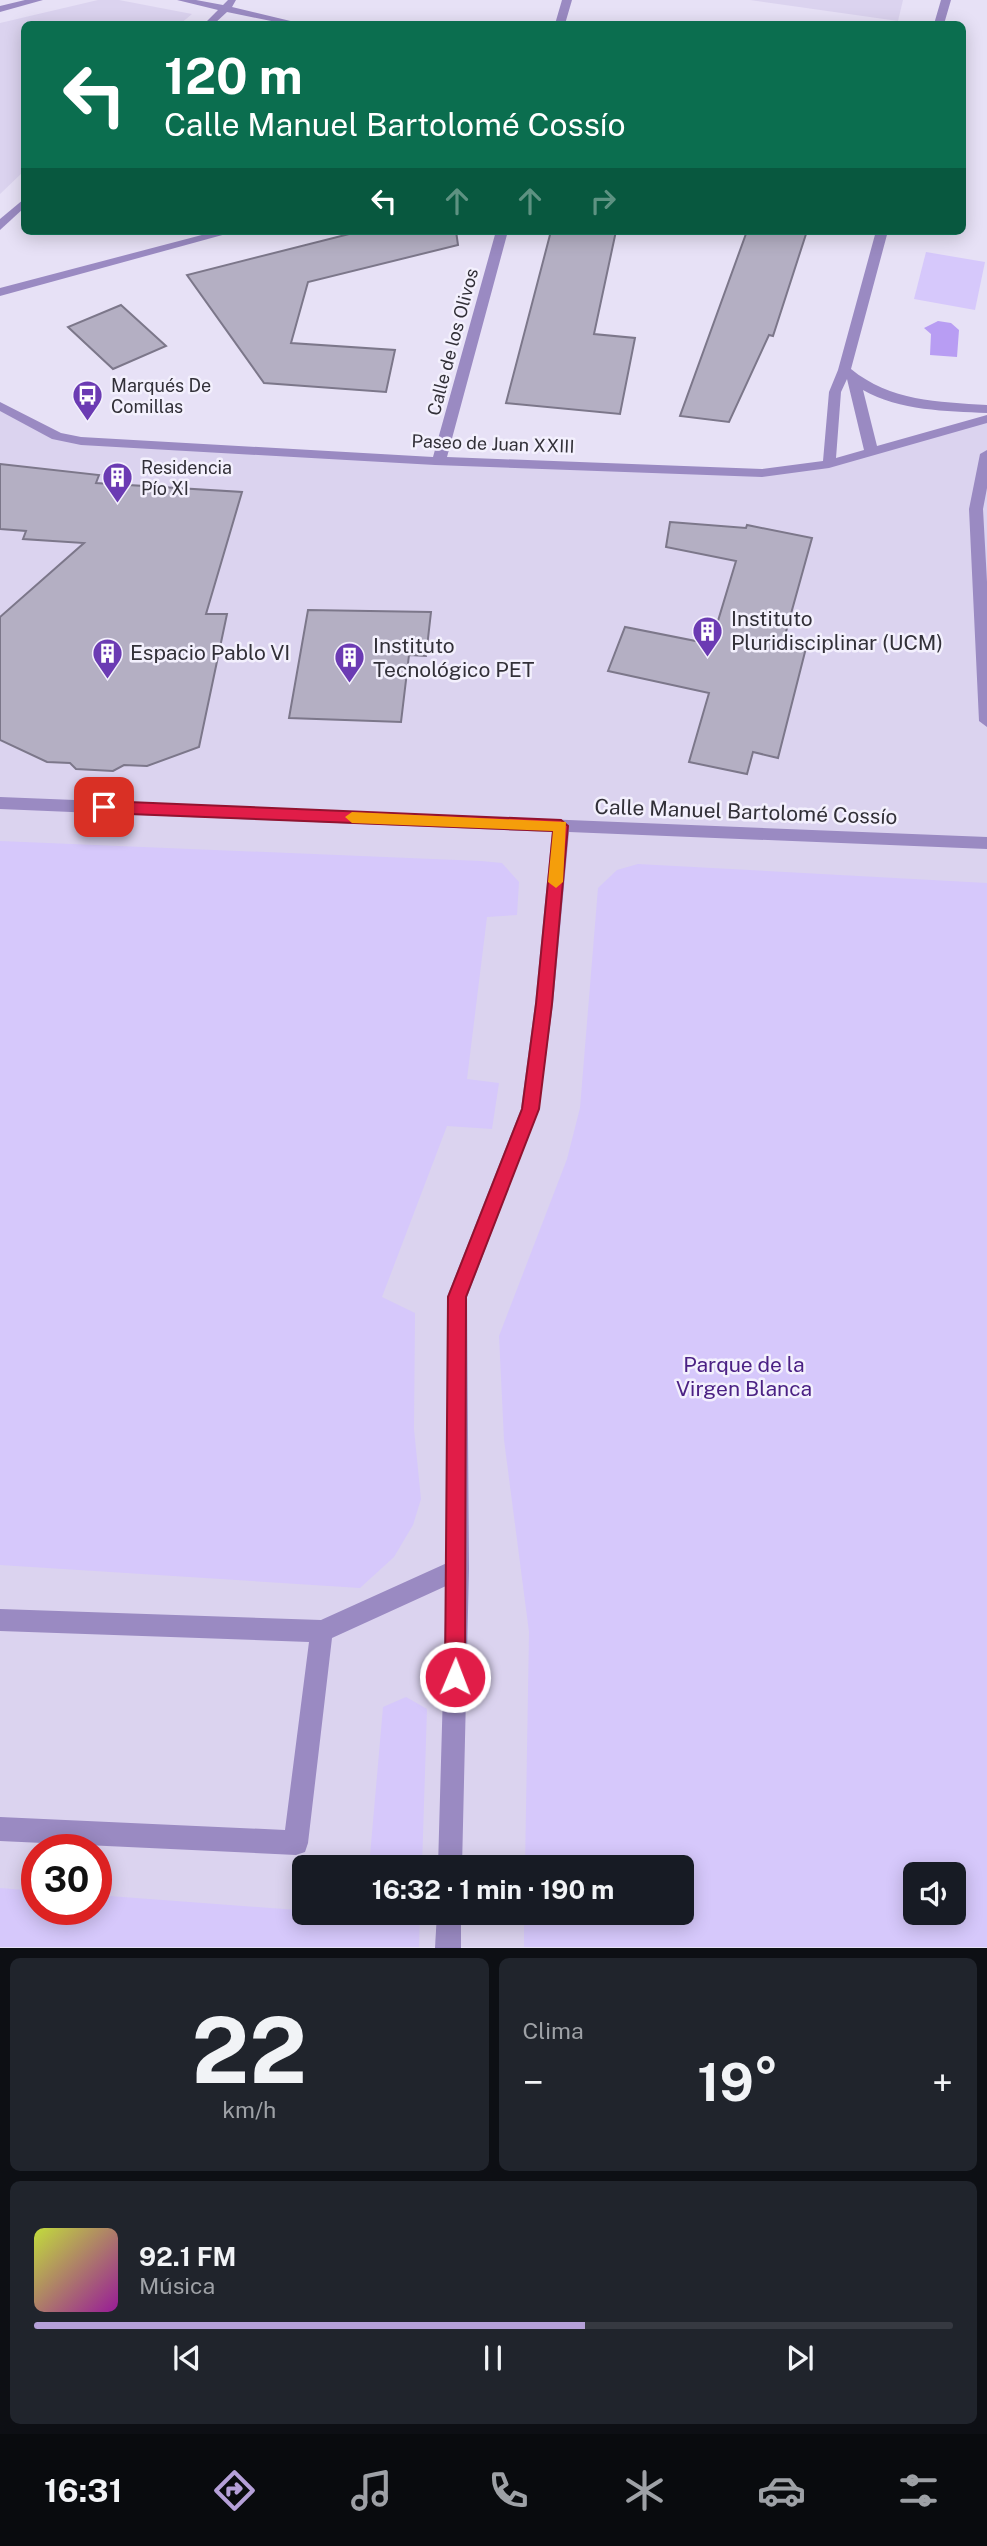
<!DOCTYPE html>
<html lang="es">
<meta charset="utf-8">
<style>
:root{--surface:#171b24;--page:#20242c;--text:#f1f3f6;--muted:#9ea1a6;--line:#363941;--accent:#b5a0d8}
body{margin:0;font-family:"Public Sans",sans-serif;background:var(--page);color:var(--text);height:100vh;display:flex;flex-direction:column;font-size:26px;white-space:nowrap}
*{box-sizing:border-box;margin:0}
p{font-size:23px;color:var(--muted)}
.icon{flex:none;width:38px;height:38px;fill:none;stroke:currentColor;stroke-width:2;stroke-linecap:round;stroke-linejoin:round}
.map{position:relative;height:1948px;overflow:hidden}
.details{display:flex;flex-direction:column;gap:10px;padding:10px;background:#0d0f14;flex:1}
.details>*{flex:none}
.top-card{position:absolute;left:21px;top:21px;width:945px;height:214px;border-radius:10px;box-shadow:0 4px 18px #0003;background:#0b6e4f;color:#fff;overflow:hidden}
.tools{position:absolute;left:903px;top:1862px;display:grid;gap:14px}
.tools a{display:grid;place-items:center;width:63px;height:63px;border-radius:10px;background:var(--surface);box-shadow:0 4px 18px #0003;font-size:35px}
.speed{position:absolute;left:21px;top:1834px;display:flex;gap:14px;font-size:35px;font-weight:700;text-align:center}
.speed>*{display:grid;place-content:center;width:91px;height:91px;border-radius:50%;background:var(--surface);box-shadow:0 4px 18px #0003;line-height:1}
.speed .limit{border:10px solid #d22;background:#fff;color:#111}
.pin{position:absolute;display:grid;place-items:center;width:60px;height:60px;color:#fff;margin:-30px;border-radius:14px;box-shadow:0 4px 10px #0006}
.me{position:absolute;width:77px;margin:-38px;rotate:1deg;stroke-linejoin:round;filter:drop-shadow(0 0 5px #0008)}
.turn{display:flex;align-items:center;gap:24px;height:147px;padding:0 28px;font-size:32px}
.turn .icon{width:91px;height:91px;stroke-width:2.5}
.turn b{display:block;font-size:49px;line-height:60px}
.lanes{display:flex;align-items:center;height:66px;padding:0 28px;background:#0003;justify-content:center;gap:35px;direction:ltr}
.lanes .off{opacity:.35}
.big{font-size:52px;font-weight:700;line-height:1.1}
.details .card{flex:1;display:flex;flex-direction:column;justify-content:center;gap:10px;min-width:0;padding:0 24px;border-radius:10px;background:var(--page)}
.details .dial{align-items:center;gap:0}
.dial b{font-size:91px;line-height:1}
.song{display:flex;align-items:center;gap:21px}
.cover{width:84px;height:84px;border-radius:10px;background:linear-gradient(135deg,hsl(70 70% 55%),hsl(300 70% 35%))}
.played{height:7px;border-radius:4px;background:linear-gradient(90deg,var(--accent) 60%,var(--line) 60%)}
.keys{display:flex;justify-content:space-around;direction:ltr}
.heat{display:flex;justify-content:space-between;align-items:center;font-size:38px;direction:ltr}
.details .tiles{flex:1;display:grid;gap:10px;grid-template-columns:1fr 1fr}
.card:last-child{grid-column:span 2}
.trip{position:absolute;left:292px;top:1855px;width:402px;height:70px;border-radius:10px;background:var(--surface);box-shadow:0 4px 18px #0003;font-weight:700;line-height:70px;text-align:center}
.tabs{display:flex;height:112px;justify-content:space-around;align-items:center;background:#090b0e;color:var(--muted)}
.tabs .icon{width:49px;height:49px}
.tabs .selected{color:var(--accent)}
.tabs b{font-size:32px;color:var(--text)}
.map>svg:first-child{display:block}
</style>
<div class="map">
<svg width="987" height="1948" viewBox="0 0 987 1948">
<rect width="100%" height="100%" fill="#e7e1f6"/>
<!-- built -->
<g fill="#dbd3ef" fill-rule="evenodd">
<polygon points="98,0 119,0 192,14 180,24 24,24 24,171 0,194 0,23"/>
<polygon points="750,0 903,0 898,21"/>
<path d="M0,406L57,436L435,461L794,471L987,419V1947H0ZM37,1850H96V1909H37ZM304,1867H682V1913H304ZM915,1874H954V1913H915Z"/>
</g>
<!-- green -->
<g fill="#d6c8fb" fill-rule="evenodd">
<polygon points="926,252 985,262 975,310 914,299"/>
<polygon points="0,841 481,861 502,863 519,882 517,915 487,917 467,1079 499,1083 492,1129 447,1126 382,1297 415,1313 414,1429 421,1499 413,1525 394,1557 360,1588 0,1565"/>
<path d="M638,864L987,883V1947H524V1913H682V1867H525L529,1632L504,1440L499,1336L567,1159L580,1108L598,888L617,870ZM915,1874H954V1913H915Z"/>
<polygon points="406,1697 427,1709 422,1867 369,1867 383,1707"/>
<polygon points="0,1888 37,1891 37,1909 96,1909 96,1895 351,1914 364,1919 365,1913 420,1913 419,1947 0,1947"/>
</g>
<!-- water -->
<polygon fill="#b89df3" points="938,321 951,323 959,330 957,357 930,355 931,334 924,328"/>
<!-- building -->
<g fill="#b4afc3" stroke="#7c778a" stroke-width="2">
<polygon points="361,231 456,231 458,245 308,282 291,343 395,350 386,392 264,383 187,275"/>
<polygon points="551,231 616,231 594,334 635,338 620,414 506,403"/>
<polygon points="747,231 807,231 773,336 769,335 729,422 680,416"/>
<polygon points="121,305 166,346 113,369 68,327"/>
<polygon points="0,464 99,475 96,483 242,492 206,614 227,614 199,747 147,766 124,765 113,771 76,769 70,763 47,762 0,740 0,617 84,543 23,539 26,531 0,529"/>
<polygon points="670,522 746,528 747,525 812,538 784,639 807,644 778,758 753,752 747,774 689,762 709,693 608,671 625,627 711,644 736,561 666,547"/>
<polygon points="308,610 431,612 426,656 409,655 401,722 289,718"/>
</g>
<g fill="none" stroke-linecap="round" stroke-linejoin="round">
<!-- minor -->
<g fill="#9a8ac2" fill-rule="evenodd">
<polygon points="25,0 43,0 0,12 0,6"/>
<polygon points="177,0 196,0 223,5 228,0 236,0 232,7 303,24 286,24 227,12 214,24 204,24 218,10"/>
<polygon points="562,0 572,0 565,24 555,24"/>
<polygon points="941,0 951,0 944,24 934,24"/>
<polygon points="24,199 24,208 0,230 0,219"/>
<polygon points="217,231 237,231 0,296 0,288"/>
<path d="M496,231H508L447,457L762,469L823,461L829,392L838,370L876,231H888L851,369C890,401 938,402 987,405V413C946,411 900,411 863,390L877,446L987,415V423L829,468L762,477L435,465L81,445L52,439L0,411V402L61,433L81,437L433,457ZM847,379L864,450L836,458L841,392Z"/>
<polygon points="987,450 987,488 983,509 987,582 987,727 979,721 969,509 980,454"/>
<polygon points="0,797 987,837 987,849 569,832 553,1004 539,1109 467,1297 469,1569 462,1867 438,1867 446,1586 332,1638 308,1843 305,1852 296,1855 0,1841 0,1817 285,1830 309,1642 0,1631 0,1609 321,1620 447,1563 447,1297 521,1109 535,1004 552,832 0,809"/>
<polygon points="437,1913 461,1913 461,1948 435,1948"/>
</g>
</g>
<!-- route -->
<polygon fill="#e11d48" stroke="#92132f" stroke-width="2" points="104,801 561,820 568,826 552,1004 539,1109 466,1297 465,1677 462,1685 455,1688 448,1685 445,1677 448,1297 522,1109 536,1004 553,831 104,813 97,807"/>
<!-- slow -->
<polygon fill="#f59e0b" points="352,812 566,822 563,882 556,888 548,882 553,831 352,823 345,817"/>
<!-- icons -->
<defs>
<symbol id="bus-pin" viewBox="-11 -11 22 30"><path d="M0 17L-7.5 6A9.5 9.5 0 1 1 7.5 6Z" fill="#6b3bb3" stroke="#f3f0fd"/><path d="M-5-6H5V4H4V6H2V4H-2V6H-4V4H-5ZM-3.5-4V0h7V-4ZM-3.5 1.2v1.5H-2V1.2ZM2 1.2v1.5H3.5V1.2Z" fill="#fff"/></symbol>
<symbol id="building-pin" viewBox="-11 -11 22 30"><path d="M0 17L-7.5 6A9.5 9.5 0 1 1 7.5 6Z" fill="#6b3bb3" stroke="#f3f0fd"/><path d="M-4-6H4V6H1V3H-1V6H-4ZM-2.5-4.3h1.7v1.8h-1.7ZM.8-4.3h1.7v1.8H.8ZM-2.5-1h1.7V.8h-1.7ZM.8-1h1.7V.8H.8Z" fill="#fff"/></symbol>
</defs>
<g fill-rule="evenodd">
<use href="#bus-pin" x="70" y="378" width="35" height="47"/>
<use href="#building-pin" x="100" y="460" width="35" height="47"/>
<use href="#building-pin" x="690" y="614" width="35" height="47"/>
<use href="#building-pin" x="90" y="636" width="35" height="47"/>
<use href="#building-pin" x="332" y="640" width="35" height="47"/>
</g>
<g text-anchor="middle" stroke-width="5" stroke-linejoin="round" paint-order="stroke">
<!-- far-street labels -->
<g font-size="18" fill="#323038" stroke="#f3f0fd">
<text transform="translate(453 342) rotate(-75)" y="6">Calle de los Olivos</text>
<text transform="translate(493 444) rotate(2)" y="6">Paseo de Juan XXIII</text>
</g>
<!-- far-poi labels -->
<g font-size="18" fill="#323038" stroke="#f3f0fd" text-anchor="start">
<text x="111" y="392">Marqués De<tspan x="111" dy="21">Comillas</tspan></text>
<text x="141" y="474">Residencia<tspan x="141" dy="21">Pío XI</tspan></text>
</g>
<!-- poi labels -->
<g font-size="21" fill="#323038" stroke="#f3f0fd" text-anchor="start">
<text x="731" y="626">Instituto<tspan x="731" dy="24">Pluridisciplinar (UCM)</tspan></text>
<text x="373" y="653">Instituto<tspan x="373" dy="24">Tecnológico PET</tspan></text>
<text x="130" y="660">Espacio Pablo VI</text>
</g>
<!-- street labels -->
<g font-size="21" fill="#323038" stroke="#f3f0fd">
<text transform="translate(746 812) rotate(2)" y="7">Calle Manuel Bartolomé Cossío</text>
</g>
<!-- park labels -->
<g font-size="21" fill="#4b2184" stroke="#f3f0fd">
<text x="744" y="1372">Parque de la<tspan x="744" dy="24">Virgen Blanca</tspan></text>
</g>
</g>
</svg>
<div class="tools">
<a><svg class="icon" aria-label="sound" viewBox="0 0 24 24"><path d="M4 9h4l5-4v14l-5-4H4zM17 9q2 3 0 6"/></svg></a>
</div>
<div class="speed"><div class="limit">30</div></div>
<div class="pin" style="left:104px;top:807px;background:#d93025"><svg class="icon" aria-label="arrive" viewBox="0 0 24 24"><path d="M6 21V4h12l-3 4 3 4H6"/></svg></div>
<svg class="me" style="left:455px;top:1677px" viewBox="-20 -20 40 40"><circle r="17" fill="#e11d48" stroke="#fff" stroke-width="3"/><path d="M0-11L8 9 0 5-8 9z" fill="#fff"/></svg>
<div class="trip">16:32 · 1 min · 190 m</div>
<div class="top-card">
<div class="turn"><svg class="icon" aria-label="left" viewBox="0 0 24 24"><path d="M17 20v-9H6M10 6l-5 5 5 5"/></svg><div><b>120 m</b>Calle Manuel Bartolomé Cossío</div></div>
<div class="lanes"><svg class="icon" aria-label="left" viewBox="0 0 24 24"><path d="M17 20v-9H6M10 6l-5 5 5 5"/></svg><svg class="icon off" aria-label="ahead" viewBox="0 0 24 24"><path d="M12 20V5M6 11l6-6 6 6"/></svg><svg class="icon off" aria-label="ahead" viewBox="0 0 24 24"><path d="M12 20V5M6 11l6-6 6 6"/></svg><svg class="icon off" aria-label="right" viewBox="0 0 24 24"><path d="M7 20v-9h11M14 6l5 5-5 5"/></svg></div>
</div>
</div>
<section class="details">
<div class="tiles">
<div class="card dial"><b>22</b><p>km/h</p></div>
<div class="card"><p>Clima</p>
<div class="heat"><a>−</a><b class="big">19°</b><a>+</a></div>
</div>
<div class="card">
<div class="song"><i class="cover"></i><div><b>92.1 FM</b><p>Música</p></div></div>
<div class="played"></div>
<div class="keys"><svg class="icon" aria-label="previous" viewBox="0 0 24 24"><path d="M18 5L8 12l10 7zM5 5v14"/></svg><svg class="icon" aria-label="pause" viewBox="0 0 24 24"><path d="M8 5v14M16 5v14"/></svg><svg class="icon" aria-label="next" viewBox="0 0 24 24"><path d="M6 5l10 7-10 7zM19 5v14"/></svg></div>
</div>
</div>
</section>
<nav class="tabs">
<b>16:31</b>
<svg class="icon selected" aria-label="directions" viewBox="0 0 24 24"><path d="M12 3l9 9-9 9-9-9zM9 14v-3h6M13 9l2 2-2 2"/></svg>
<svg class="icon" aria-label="music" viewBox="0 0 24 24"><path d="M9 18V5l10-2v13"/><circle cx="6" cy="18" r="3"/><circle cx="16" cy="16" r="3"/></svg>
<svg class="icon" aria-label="phone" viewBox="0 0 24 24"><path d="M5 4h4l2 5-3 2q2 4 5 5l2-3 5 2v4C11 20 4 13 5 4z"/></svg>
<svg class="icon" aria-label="climate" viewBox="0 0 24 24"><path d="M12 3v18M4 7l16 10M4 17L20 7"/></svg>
<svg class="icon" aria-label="car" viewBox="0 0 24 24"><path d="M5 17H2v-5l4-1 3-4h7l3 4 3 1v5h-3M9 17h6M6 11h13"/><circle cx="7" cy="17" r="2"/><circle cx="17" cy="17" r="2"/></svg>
<svg class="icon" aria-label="filters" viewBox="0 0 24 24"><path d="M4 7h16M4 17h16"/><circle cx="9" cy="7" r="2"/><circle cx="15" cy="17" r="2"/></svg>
</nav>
